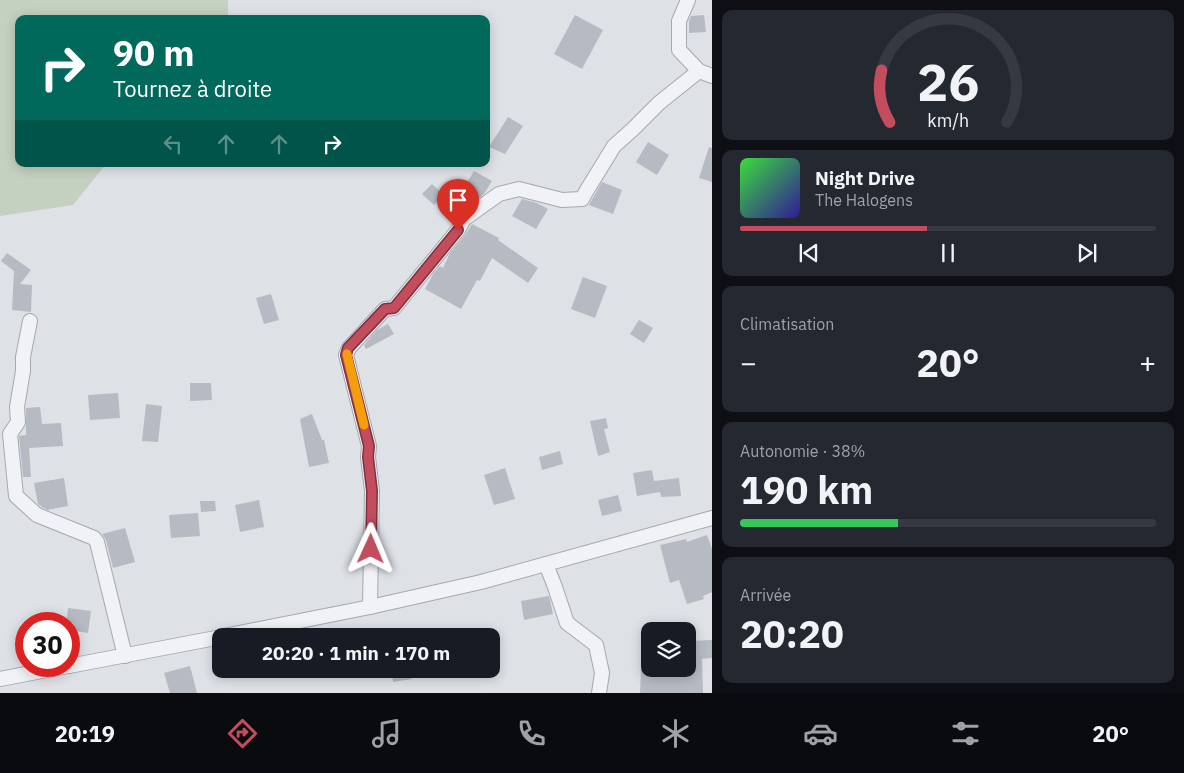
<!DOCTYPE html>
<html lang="fr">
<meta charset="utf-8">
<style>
:root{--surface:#171b24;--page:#242831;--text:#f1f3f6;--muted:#9ea1a6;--line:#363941;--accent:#c34c5d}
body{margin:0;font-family:"IBM Plex Sans",sans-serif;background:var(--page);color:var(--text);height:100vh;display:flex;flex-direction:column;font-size:19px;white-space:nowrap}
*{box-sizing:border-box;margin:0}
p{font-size:16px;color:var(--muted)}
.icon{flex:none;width:28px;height:28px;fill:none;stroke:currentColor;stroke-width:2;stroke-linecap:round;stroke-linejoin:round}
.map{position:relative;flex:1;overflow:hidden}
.panel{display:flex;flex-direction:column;gap:10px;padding:10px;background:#0d0f14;width:472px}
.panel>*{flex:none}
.hud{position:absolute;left:15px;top:15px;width:475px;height:152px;border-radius:10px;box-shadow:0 2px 12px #0003;background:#00695c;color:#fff;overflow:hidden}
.buttons{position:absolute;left:641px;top:622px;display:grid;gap:10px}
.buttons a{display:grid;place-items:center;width:55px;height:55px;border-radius:10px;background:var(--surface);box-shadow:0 2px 12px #0003;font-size:25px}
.speed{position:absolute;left:15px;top:612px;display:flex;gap:10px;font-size:25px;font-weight:700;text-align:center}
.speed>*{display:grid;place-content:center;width:65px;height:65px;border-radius:50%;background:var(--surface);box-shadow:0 2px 12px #0003;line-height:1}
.speed .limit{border:8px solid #d22;background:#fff;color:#111}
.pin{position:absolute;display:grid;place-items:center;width:42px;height:42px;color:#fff;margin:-51px -21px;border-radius:50% 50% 50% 0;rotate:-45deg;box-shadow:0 0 5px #0007}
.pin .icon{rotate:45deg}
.me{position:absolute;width:55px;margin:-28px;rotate:1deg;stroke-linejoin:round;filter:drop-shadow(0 0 4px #0008)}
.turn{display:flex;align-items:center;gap:18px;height:105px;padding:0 15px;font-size:22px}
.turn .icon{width:65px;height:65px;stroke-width:2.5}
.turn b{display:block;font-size:35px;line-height:42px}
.lanes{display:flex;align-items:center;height:48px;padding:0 15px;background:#0003;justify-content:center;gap:25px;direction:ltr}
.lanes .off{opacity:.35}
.big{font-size:38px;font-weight:700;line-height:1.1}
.panel .card{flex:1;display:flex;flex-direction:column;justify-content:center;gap:8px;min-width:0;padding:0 18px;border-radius:10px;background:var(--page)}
.panel .dial{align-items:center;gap:0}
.dial svg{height:130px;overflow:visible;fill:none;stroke:var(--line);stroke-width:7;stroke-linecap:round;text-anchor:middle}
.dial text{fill:var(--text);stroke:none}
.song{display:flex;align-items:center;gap:15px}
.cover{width:60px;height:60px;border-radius:8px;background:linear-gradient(135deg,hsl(120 70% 55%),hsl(250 70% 35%))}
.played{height:5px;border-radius:2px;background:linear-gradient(90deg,var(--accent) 45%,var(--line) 45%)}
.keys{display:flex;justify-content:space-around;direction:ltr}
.heat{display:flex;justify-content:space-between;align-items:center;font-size:28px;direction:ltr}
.charge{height:8px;border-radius:4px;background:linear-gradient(90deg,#34c759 38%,var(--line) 0)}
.trip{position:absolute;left:212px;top:628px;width:288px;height:50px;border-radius:10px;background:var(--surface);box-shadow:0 2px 12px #0003;font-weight:700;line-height:50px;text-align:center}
.menu{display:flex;height:80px;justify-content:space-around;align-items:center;background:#090b0e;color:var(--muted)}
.menu .icon{width:35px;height:35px}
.menu .active{color:var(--accent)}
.menu b{font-size:22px;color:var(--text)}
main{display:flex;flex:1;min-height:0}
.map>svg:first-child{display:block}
</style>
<main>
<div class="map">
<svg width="712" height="693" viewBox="0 0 712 693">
<rect width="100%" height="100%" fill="#dee1e6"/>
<!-- green -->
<polygon fill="#c4d0c0" points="0,0 228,0 228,19 19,19 19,164 106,164 73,205 0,216"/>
<!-- building -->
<g fill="#b6bbc3">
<polygon points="575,15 603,30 582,69 554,54"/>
<polygon points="704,15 706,32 689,33 689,21 691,16"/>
<polygon points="508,117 523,126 505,154 489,147"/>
<polygon points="648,142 669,155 657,175 636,162"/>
<polygon points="709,147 712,148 712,182 699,178"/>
<polygon points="474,171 492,181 484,194 473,202 460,194"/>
<polygon points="602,182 622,190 613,214 589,205"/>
<polygon points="432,184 444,195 434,205 422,194"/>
<polygon points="522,199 537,203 548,209 536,229 512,216"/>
<polygon points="472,224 499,238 498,240 538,268 528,283 492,258 480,281 477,280 461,309 425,289 433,274 440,266 443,268 450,253 465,235"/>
<polygon points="7,253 31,270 20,284 32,285 31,312 12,310 14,271 1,261"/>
<polygon points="583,277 607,286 595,318 571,309"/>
<polygon points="271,294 279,320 264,324 256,298"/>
<polygon points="639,320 653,328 644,343 630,334"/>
<polygon points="388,324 394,334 366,349 364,345 377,330"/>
<polygon points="190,383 211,383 212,400 190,401"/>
<polygon points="118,393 120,418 90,420 88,395"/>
<polygon points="146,404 162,406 158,442 142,441"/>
<polygon points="40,407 42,424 61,423 63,446 29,448 31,477 23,477 19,436 26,435 26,408"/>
<polygon points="312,414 322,440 324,440 329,463 309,467 300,419"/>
<polygon points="606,418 608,428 604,429 610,452 598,456 590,421"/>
<polygon points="560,451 563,464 542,470 539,457"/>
<polygon points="505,468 515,499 494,505 484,475"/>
<polygon points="652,470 654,481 679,478 681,496 661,497 660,492 637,496 633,473"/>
<polygon points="64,478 68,506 47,510 42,507 38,504 34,483"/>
<polygon points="618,495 622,511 602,516 598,500"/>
<polygon points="259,500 264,527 240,532 235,505"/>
<polygon points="200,501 215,501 216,511 201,512"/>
<polygon points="198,513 200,536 171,538 169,515"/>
<polygon points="125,528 135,562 113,568 106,540 102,534"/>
<polygon points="707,535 712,549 712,592 703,596 704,599 687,604 679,580 670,583 660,545 686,539 687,542"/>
<polygon points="549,596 553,614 524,620 521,601"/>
<polygon points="68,608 91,611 88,633 69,630 69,624 66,624"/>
<polygon points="712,640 712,658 702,659 703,693 640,693 641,669 665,669 664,673 688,673 688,641"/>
<polygon points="190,666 197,693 170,693 164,673"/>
<polygon points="391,669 411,669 412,679 393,682"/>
</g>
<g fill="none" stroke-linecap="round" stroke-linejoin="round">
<defs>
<g id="minor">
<polyline points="688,0 679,21 679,50 699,71 712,76"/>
<polyline points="30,321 23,357 23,371 17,407 18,422 10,434 16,496 37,515 94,538 97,542 125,656"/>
<polyline points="546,564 555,587 567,623 596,645 602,673 599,693"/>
<polyline points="370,607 372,491 368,457 369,446 346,355 349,348 385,309 394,308 458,230 464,219 499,194 519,189 562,200 582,199 587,190 614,146 632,130 659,103 699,71"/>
<polyline points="224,636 370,607 481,582 712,518"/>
<polyline points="69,666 221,637"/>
<polyline points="0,679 68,666"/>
</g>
</defs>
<!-- minor casing -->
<use href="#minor" stroke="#a4a8b0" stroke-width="16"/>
<!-- minor -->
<use href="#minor" stroke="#f0f2f5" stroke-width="14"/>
</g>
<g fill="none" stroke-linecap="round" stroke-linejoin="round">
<defs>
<polyline id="route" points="371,549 372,491 368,457 369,446 346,355 348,348 385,309 394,308 458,230"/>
</defs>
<!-- route casing -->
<use href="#route" stroke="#7f313c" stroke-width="12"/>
<!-- route -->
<use href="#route" stroke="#c34c5d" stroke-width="9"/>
<!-- slow -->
<polyline stroke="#f59e0b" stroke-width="9" points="347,354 364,425"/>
</g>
</svg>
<div class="buttons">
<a><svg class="icon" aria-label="layers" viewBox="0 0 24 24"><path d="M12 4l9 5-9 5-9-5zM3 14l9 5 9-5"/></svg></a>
</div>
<div class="speed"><div class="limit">30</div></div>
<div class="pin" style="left:458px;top:230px;background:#d93025"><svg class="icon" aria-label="arrive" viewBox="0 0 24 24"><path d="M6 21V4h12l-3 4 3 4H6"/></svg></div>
<svg class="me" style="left:371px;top:549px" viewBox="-20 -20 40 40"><path d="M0-17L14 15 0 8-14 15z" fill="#c34c5d" stroke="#fff" stroke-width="4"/></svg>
<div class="trip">20:20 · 1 min · 170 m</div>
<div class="hud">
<div class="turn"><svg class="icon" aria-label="right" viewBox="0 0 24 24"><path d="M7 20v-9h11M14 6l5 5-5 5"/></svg><div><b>90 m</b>Tournez à droite</div></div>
<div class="lanes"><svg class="icon off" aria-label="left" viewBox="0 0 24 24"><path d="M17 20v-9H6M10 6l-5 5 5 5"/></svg><svg class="icon off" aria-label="ahead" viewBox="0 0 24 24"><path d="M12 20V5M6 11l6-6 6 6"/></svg><svg class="icon off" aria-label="ahead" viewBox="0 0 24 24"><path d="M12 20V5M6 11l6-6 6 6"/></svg><svg class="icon" aria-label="right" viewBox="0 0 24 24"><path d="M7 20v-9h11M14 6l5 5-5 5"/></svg></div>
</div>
</div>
<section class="panel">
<div class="card dial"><svg viewBox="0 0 100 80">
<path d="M14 69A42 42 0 1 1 86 69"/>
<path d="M14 69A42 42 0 0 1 9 37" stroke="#c34c5d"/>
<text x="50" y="56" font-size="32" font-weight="700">26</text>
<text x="50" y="72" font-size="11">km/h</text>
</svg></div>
<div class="card">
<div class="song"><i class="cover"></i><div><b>Night Drive</b><p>The Halogens</p></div></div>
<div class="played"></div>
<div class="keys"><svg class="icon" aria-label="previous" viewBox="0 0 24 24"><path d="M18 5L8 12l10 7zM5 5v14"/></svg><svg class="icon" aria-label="pause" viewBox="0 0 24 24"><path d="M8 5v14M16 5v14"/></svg><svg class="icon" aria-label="next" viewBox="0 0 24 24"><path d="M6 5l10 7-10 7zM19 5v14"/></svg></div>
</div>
<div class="card"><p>Climatisation</p>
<div class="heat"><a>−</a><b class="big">20°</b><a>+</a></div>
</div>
<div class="card"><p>Autonomie · 38%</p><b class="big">190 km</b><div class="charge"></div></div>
<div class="card"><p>Arrivée</p><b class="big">20:20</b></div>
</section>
</main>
<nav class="menu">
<b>20:19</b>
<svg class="icon active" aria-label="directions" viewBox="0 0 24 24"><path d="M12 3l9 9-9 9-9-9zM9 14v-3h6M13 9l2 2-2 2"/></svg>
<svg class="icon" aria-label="music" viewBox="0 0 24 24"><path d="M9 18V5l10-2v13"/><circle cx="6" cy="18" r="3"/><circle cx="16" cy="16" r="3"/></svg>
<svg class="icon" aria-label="phone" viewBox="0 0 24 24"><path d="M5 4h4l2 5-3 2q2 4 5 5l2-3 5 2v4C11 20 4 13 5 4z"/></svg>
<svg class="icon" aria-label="climate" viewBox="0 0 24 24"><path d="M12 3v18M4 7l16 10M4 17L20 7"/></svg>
<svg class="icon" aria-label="car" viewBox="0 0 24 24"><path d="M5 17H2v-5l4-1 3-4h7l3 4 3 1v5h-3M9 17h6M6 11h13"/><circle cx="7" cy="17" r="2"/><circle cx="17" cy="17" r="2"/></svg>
<svg class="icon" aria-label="filters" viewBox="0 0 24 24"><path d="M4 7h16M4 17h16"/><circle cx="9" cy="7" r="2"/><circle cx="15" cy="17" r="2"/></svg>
<b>20°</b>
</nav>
